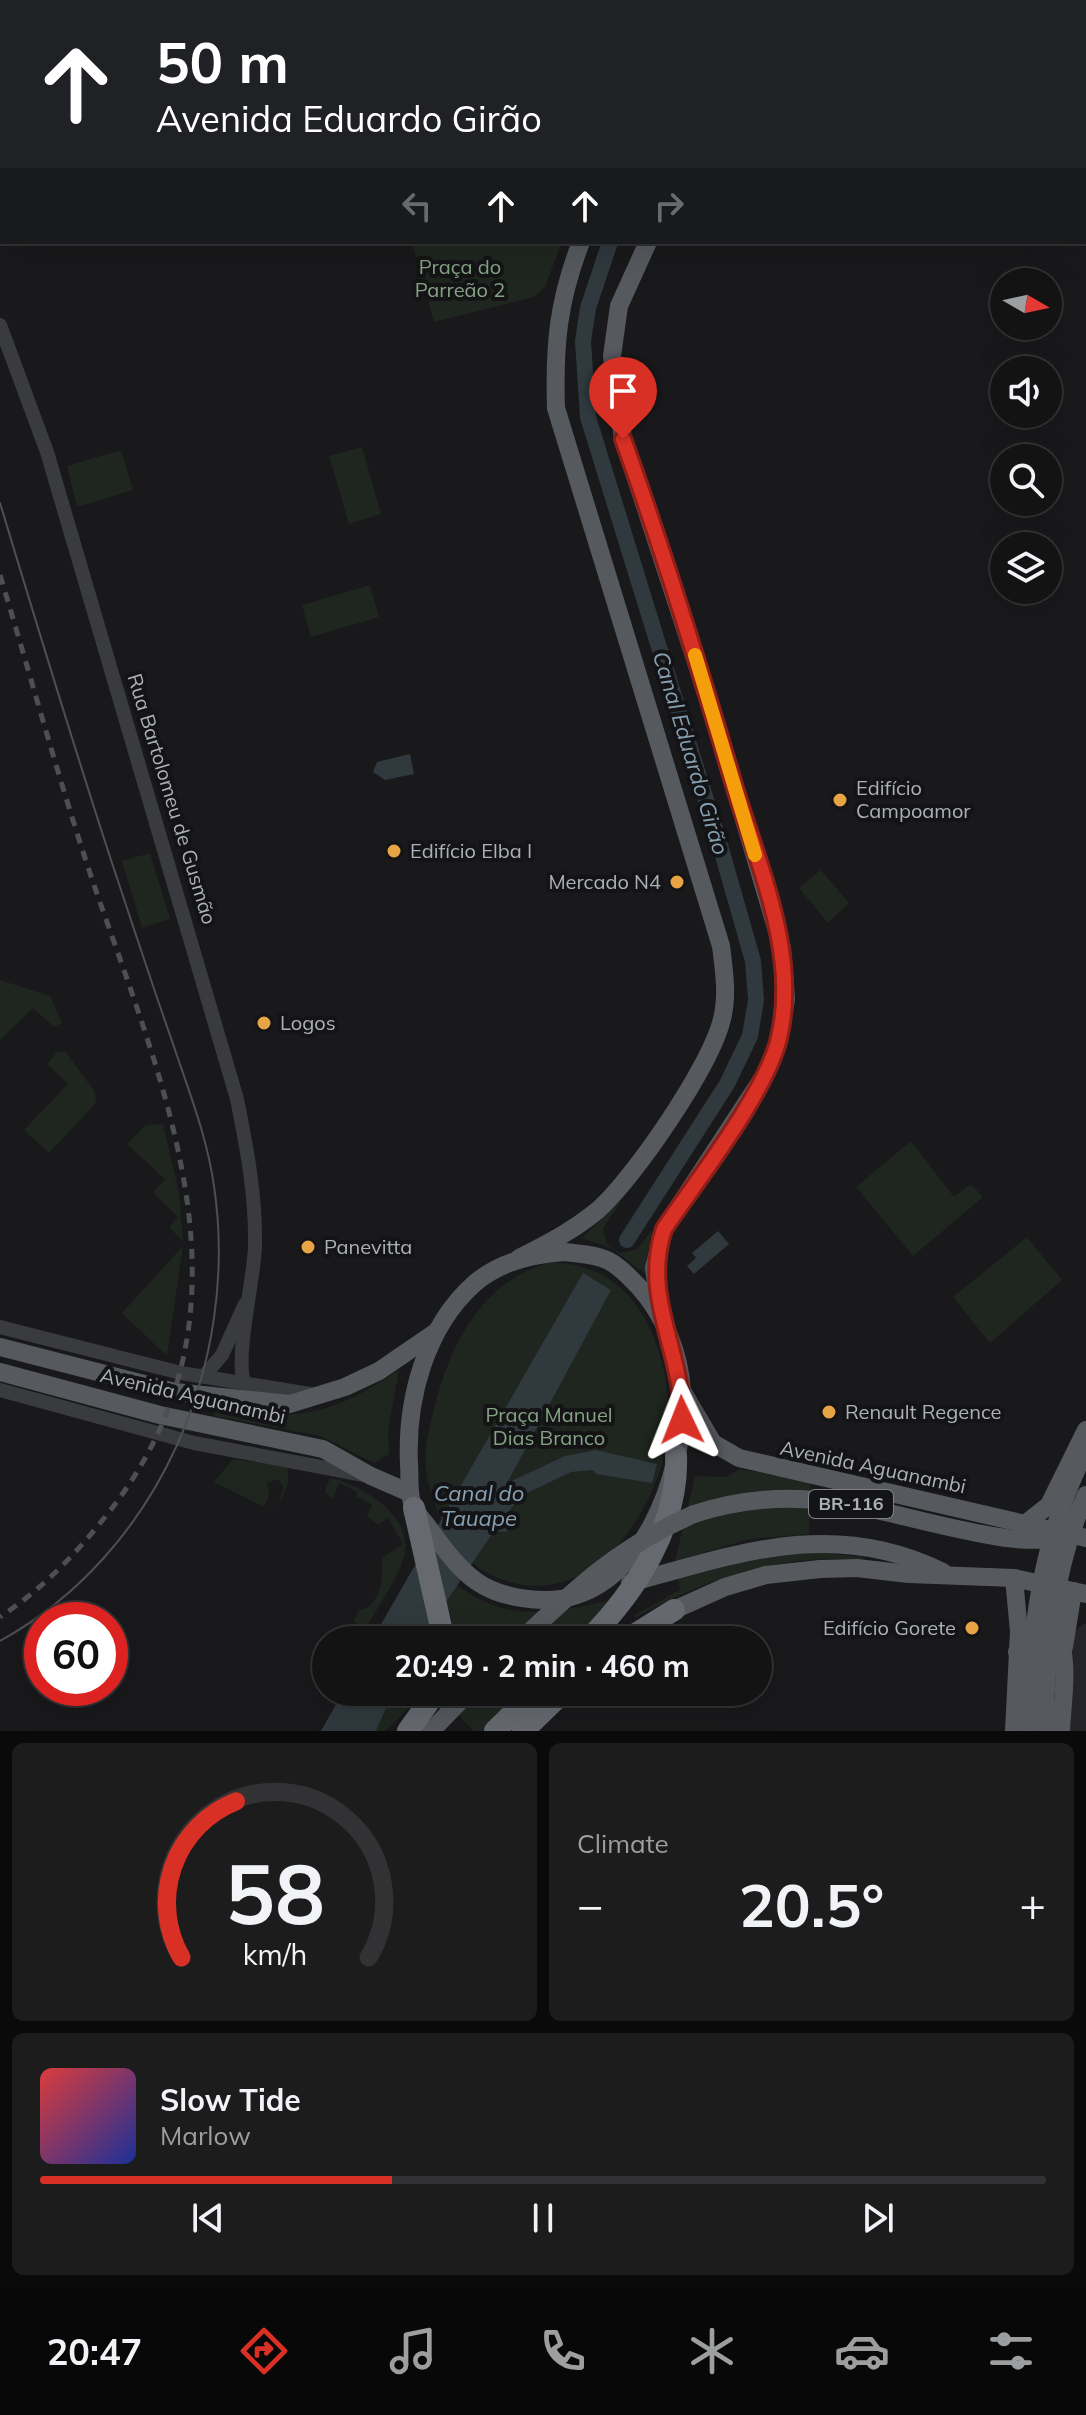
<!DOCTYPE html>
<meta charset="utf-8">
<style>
:root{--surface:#131314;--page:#1c1c1d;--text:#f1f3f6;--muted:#9d9ea0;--line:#323234;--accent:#d93025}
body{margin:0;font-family:Mulish,sans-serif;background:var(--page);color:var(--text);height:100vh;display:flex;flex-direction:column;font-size:30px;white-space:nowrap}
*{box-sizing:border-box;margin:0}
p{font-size:26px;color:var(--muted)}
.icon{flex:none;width:44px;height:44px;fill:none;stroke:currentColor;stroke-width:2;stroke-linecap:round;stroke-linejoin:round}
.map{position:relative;height:1731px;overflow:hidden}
.sheet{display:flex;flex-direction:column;gap:12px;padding:12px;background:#0a0a0b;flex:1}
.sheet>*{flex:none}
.hud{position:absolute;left:0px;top:0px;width:1086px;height:244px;box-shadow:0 8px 32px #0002,0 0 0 2px var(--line);background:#202124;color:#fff;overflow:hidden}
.needle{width:52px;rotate:99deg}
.buttons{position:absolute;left:990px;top:268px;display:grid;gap:16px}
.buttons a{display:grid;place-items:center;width:72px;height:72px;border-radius:50%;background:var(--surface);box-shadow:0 8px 32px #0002,0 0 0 2px var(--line);font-size:40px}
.speed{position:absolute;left:24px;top:1602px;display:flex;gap:16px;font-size:40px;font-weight:700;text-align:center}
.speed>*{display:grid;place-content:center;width:104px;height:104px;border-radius:50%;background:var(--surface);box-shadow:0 8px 32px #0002,0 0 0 2px var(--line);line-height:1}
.speed .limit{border:12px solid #d22;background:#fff;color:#111}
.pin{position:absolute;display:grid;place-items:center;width:68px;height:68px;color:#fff;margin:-82px -34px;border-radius:50% 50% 50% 0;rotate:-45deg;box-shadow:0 0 8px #0007}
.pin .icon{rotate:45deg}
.me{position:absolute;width:88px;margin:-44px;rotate:358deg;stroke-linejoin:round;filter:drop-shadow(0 0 6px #0008)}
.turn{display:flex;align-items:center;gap:28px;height:168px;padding:0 24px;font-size:36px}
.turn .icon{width:104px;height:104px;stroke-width:2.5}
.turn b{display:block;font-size:56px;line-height:68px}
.lanes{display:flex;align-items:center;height:76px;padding:0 24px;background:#0003;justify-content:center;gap:40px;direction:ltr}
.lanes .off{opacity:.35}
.big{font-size:60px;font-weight:700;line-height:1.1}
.sheet .tile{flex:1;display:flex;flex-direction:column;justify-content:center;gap:12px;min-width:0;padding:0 28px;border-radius:12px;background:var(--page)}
.sheet .dial{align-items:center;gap:0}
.dial svg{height:208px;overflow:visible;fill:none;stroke:var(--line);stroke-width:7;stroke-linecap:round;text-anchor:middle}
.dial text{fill:var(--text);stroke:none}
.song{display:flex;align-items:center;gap:24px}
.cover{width:96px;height:96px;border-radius:12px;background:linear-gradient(135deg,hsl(0 70% 55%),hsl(230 70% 35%))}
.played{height:8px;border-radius:4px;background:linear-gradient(90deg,var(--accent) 35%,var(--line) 35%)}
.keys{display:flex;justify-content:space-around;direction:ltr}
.heat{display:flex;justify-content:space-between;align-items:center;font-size:44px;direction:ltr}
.sheet .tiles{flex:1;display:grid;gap:12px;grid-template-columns:1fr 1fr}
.tile:last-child{grid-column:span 2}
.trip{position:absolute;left:312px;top:1626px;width:460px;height:80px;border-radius:40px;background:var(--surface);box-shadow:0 8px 32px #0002,0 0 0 2px var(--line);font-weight:700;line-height:80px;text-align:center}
.tab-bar{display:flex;height:128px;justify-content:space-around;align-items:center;background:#080808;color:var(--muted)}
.tab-bar .icon{width:56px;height:56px}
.tab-bar .on{color:var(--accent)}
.tab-bar b{font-size:36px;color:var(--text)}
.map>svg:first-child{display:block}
</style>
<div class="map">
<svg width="1086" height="1731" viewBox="0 0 1086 1731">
<rect width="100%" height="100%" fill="#19191b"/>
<!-- built -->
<polygon fill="#252528" points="1083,1624 1086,1624 1086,1731 1068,1731 1071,1635"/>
<!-- green -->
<g fill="#1f251f">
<polygon points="412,242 562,242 545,287 534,297 434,322"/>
<polygon points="362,447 381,514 349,524 329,456"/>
<polygon points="121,450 133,490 77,507 67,466"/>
<polygon points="370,585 379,617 311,637 302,605"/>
<polygon points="150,853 170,919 142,928 122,861"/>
<polygon points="821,870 849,903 828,923 799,888"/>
<polygon points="0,980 50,996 62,1023 54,1027 33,1008 0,1040"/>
<polygon points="65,1051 95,1092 96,1103 49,1153 24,1130 68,1084 47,1064 57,1052"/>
<polygon points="163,1124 179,1193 183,1241 169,1227 178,1217 153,1193 165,1179 127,1144 146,1125"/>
<polygon points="911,1141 954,1197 971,1184 983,1197 913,1256 856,1187"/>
<polygon points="623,1199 603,1228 607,1244 620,1253 637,1249 652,1230 646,1263 648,1276 611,1248 582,1238"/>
<polygon points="1027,1237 1062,1280 990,1343 953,1297"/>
<polygon points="183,1246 167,1356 122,1313"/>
<path d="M548,1263C630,1260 664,1335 669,1406C670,1424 658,1443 663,1461C644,1527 588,1604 510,1582C479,1574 459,1554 444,1525C433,1504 423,1474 426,1449C430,1420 438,1389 449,1362C468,1315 499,1277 548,1263Z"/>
<path d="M399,1370L388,1430L389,1454L374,1463L321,1436L214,1416L216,1408C299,1421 328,1417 399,1370Z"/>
<polygon points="233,1459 288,1467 288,1483 276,1513 284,1487 278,1479 267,1483 269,1495 264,1507 214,1482"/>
<polygon points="740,1469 811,1482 809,1534 750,1539 675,1561 695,1476 726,1477"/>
<path d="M330,1478C359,1483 410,1514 405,1550C403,1572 377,1608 366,1628L353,1622L359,1610C382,1606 383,1578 382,1558L403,1544L388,1518L378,1525L367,1516L372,1505L356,1496L357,1492L339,1483L332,1500L325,1491Z"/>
<path d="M808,1551L863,1557L864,1560C784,1553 705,1578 635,1618L634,1615L680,1590L678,1578L767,1556Z"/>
<path d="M446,1576C501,1624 543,1614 608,1601L603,1613L575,1640H454L451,1616L438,1583Z"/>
<polygon points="393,1692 418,1692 410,1707 385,1731 376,1731"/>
<polygon points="443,1692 523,1692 483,1731 474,1731 440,1698"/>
</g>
<!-- water -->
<g fill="#2f393e">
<polygon points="410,754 414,774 385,780 373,772 377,762"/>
<polygon points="718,1231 729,1244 694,1274 687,1266 696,1258 692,1253"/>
<polygon points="583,1273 611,1290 507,1483 565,1456 596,1450 657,1464 652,1483 596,1474 593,1470 571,1472 521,1496 506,1515 507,1532 494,1531 425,1633 418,1640 372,1640"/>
<polygon points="343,1692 393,1692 376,1731 321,1731"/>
</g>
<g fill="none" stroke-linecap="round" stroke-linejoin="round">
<!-- stream -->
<g stroke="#2f393e" stroke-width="5">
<polyline points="413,0 415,2"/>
<polyline points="489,2 506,2"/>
</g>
<!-- canal -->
<g stroke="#2f393e" stroke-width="16">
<polyline points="884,2 887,0"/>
<polyline points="610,242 588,308 583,341 588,417 720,845 753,961 756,1000 750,1036 727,1084 627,1240"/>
</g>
<!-- minor -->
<g stroke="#3a3b3f" stroke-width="14">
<path d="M0,325L47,452L237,1099C247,1149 256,1196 255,1247C254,1279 235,1356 244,1382"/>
<polyline points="0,1327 181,1373 316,1395"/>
<polyline points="204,1376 222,1355 245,1304"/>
<polyline points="0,1390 194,1443 369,1476"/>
</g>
<!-- major -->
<g stroke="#56595e" stroke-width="18">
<polyline points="832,2 835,0"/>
<polyline points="934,2 936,0"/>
<polyline points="648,242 619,306 612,356 623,439 712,711 782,948 786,999 779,1041 766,1073 664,1229 654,1268 660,1312"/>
<path d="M565,1252C579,1254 594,1254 607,1260C620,1266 629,1277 639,1287C664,1315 680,1354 682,1391C687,1473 640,1602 543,1600C483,1598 464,1576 431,1531C426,1523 417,1515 413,1506C408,1494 410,1478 409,1464C406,1400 425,1327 475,1283C501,1261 533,1254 565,1252Z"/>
<path d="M519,1258C547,1244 574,1230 598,1210C634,1178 711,1066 722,1019C728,995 724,970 721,946L556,408C554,346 558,301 581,242"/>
<polyline points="0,1347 175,1392 290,1404 345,1387 379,1371 436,1332"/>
<polyline points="0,1372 160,1415 323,1449 371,1476 410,1493"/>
<polyline points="683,1392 713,1443 739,1458 1086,1538"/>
<path d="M694,1514C816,1475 889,1521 1006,1538C1023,1541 1043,1539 1061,1540"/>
<polyline points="1025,1524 1049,1505 1086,1430"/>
<polyline points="1014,1578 1019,1632 1014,1731"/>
<path d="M630,1583C738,1553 835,1518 943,1572"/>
<polyline points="674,1610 725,1587 766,1575 820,1569 857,1568 909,1574 1014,1578 1086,1594"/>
<polyline points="1064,1647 1073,1591"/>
<path d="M1017,1652C1024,1636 1029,1617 1050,1624C1073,1650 1062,1699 1061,1731"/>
<polyline points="431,1731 469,1692"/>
</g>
<!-- highway -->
<g stroke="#666a70" stroke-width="22">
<polyline points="414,1508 444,1640"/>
<path d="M588,1640C636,1591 679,1526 676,1455"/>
<polyline points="626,1640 674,1610"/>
<polyline points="408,1731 436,1692"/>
<polyline points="495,1731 535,1692"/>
<polyline points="523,1731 563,1692"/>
</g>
<!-- tram -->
<path stroke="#4d4f54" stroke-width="2" d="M0,503C37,625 74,748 114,869C133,926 152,984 172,1041C188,1089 207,1136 214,1186C240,1362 159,1553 0,1641"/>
<!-- rail -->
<path stroke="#4d4f54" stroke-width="5" stroke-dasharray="10 8" stroke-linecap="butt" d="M0,575C31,677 59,781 93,882C166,1095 268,1316 105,1517C75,1555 41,1590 0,1617"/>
<!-- major-bridge -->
<g stroke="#56595e" stroke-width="18">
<path d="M521,1640C577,1587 622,1545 694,1514"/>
<path d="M1027,1731C1030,1634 1041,1538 1086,1450"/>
<path d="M1044,1731C1047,1649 1052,1570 1086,1495"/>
</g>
</g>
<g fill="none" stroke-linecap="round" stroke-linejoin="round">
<defs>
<path id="route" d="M623,439C664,553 700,669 734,785C758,865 799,954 779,1038C766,1093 697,1180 664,1229C641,1298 683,1350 682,1420"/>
</defs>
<!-- route casing -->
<use href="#route" stroke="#8d1f18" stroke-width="20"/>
<!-- route -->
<use href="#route" stroke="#d93025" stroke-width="14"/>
<!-- slow -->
<polyline stroke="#f59e0b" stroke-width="14" points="695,655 755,855"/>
</g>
<!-- markers -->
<g fill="#e7a445" stroke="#141416" stroke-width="3">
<circle cx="840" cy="800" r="8"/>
<circle cx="394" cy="851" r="8"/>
<circle cx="677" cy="882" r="8"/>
<circle cx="264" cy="1023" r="8"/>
<circle cx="308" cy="1247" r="8"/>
<circle cx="829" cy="1412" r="8"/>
<circle cx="972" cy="1628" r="8"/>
</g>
<g text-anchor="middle" stroke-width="8" stroke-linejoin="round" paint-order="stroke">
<!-- shield labels -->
<rect fill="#141416" stroke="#7e8288" stroke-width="2" x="809" y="1490" width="84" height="28" rx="6"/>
<g font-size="18" font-weight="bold" fill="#acb1b9">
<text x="851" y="1510">BR-116</text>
</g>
<!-- park labels -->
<g font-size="20" fill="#85a384" stroke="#141416">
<text x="460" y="274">Praça do<tspan x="460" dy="23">Parreão 2</tspan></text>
<text x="549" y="1422">Praça Manuel<tspan x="549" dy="23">Dias Branco</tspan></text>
</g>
<!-- poi labels -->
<g font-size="20" fill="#acb1b9" stroke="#141416" text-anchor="start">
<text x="856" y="795">Edifício<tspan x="856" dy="23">Campoamor</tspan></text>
<text x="410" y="858">Edifício Elba I</text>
<text x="661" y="889" text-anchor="end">Mercado N4</text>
<text x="280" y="1030">Logos</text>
<text x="324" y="1254">Panevitta</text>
<text x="845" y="1419">Renault Regence</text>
<text x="956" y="1635" text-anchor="end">Edifício Gorete</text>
</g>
<!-- street labels -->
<g font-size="20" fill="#acb1b9" stroke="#141416">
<text transform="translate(172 799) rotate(73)" y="7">Rua Bartolomeu de Gusmão</text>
<text transform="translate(193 1396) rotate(13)" y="7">Avenida Aguanambi</text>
<text transform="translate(873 1467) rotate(12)" y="7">Avenida Aguanambi</text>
</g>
<!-- water labels -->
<g font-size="22" font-style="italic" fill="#86a0b2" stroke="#141416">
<text transform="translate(691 753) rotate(73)" y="8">Canal Eduardo Girão</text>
<text x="479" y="1501">Canal do<tspan x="479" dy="25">Tauape</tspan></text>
</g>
</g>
</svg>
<div class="buttons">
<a><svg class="needle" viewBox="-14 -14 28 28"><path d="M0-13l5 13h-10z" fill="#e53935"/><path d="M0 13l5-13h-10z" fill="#9d9ea0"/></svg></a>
<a><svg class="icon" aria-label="sound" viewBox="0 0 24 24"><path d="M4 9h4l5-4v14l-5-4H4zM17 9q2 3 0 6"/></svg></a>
<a><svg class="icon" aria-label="search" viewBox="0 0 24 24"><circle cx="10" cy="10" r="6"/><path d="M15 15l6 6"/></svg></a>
<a><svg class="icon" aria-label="layers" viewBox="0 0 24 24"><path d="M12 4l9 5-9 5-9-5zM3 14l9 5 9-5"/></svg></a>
</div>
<div class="speed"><div class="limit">60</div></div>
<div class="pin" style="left:623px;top:439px;background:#d93025"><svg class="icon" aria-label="arrive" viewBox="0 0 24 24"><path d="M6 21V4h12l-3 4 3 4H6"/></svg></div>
<svg class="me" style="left:682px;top:1420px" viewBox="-20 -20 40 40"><path d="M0-17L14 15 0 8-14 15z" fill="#d93025" stroke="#fff" stroke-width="4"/></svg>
<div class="trip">20:49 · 2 min · 460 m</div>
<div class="hud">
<div class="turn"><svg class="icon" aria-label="ahead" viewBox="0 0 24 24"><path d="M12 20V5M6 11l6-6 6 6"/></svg><div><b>50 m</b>Avenida Eduardo Girão</div></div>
<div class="lanes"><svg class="icon off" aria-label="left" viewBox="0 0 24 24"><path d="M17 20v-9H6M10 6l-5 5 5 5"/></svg><svg class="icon" aria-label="ahead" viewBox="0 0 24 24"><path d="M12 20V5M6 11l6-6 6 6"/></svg><svg class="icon" aria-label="ahead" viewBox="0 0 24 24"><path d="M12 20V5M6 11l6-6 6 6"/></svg><svg class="icon off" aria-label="right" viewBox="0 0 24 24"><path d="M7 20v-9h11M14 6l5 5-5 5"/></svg></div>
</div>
</div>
<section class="sheet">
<div class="tiles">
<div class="tile dial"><svg viewBox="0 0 100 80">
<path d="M14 69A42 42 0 1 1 86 69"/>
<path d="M14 69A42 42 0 0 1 35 9" stroke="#d93025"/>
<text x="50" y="56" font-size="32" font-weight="700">58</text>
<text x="50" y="72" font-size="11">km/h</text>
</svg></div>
<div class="tile"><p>Climate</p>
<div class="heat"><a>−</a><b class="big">20.5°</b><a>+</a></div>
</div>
<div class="tile">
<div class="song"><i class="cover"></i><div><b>Slow Tide</b><p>Marlow</p></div></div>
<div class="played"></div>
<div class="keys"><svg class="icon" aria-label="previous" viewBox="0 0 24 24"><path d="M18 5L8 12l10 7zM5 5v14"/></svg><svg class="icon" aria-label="pause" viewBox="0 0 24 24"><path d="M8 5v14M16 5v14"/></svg><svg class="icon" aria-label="next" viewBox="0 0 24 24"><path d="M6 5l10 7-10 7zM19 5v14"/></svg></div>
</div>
</div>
</section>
<nav class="tab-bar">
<b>20:47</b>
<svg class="icon on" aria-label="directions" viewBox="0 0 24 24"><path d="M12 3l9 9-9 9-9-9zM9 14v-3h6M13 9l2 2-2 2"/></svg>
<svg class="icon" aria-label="music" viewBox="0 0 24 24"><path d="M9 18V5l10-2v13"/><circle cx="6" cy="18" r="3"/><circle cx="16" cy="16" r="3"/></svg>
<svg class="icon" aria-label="phone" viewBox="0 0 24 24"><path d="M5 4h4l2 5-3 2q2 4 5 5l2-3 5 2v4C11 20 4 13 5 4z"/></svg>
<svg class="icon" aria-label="climate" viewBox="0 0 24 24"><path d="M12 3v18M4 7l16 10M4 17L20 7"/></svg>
<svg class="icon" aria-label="car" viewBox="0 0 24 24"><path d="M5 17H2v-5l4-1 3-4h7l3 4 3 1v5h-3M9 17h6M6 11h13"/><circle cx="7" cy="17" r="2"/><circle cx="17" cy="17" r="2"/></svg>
<svg class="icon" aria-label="filters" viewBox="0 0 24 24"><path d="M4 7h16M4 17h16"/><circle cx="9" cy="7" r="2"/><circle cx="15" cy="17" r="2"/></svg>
</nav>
